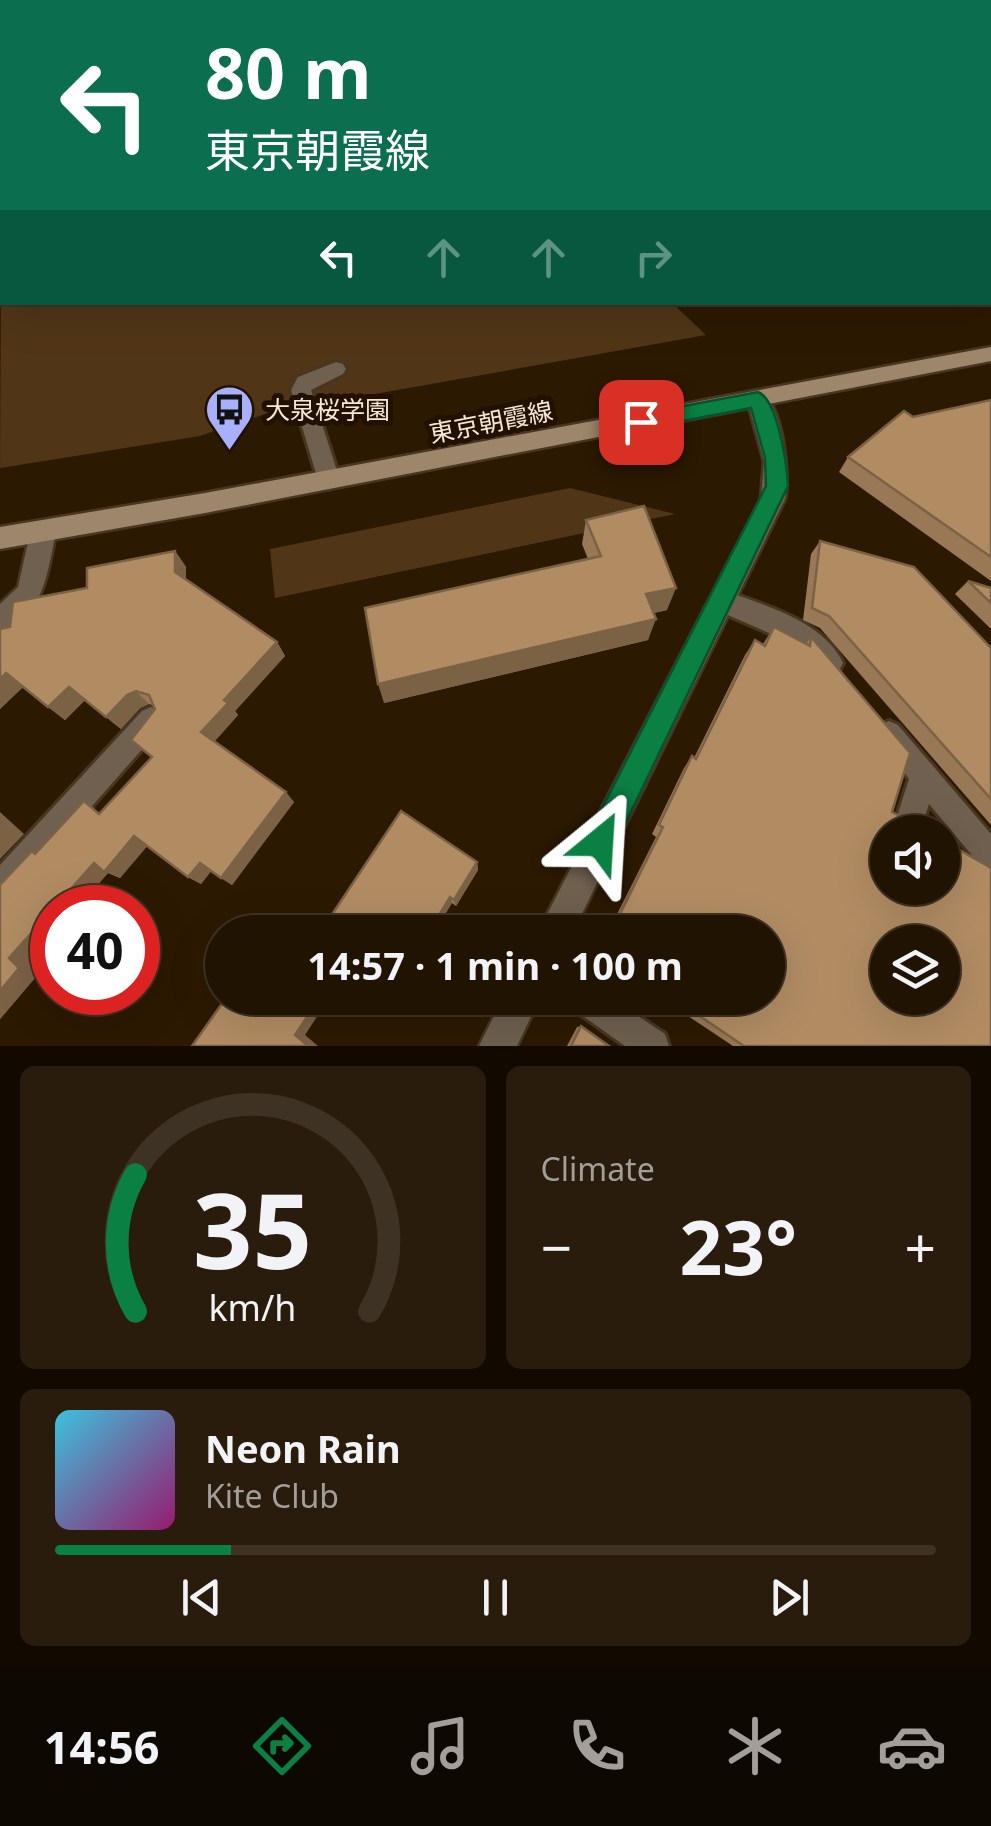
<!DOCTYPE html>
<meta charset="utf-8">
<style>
:root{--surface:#211302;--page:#291c0c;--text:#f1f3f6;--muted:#a29e99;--line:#3e3224;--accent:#0b8043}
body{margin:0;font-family:"Noto Sans","Noto Sans JP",sans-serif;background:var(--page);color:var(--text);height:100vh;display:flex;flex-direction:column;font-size:38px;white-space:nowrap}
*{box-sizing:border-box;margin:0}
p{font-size:32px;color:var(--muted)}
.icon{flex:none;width:55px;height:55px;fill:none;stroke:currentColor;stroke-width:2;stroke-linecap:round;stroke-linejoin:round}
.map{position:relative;height:1046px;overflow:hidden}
.panel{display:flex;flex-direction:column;gap:20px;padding:20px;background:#120a01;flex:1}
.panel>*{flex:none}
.guide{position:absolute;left:0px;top:0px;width:992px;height:305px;box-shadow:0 10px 40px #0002,0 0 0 2px var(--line);background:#0b6e4f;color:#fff;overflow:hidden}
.buttons{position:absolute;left:870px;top:815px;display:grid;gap:20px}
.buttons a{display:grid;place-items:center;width:90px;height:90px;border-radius:50%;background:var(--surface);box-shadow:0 10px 40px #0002,0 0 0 2px var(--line);font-size:50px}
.speed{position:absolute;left:30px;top:885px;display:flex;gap:20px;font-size:50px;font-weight:700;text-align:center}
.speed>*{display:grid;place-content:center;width:130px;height:130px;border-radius:50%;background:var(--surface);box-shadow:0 10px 40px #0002,0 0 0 2px var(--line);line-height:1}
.speed .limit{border:15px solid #d22;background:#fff;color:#111}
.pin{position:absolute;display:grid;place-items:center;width:85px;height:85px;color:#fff;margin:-42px;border-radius:20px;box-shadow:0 5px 15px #0006}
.me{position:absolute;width:110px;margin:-55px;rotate:27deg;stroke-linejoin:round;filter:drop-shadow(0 0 8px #0008)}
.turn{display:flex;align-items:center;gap:35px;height:210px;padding:0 40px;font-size:45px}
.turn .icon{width:130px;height:130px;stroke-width:2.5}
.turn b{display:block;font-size:70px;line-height:85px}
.lanes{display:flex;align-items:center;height:95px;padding:0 40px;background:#0003;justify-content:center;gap:50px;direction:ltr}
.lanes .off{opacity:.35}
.big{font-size:75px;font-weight:700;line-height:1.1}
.panel .card{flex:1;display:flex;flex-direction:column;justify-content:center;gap:15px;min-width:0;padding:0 35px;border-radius:15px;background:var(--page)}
.panel .dial{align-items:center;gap:0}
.dial svg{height:260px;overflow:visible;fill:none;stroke:var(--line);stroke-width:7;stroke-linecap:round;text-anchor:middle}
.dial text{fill:var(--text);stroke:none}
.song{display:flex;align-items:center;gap:30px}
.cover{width:120px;height:120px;border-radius:15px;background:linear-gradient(135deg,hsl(190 70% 55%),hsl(320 70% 35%))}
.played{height:10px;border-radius:5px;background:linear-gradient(90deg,var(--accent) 20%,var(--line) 20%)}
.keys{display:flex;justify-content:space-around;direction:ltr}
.heat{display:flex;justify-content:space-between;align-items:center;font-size:55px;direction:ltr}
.panel .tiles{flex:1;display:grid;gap:20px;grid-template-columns:1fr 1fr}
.card:last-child{grid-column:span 2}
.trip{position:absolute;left:205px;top:915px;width:580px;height:100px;border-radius:50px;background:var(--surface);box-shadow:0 10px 40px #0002,0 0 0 2px var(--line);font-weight:700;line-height:100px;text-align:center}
.dock{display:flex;height:160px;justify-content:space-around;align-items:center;background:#0d0801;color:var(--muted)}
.dock .icon{width:70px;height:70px}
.dock .on{color:var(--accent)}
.dock b{font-size:45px;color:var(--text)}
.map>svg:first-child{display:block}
</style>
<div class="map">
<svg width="991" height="1046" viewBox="0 0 991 1046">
<rect width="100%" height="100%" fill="#2c1902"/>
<!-- green -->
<g fill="#503617">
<polygon points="2,83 2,302 671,302 706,335 268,413 200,436 0,468"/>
<polygon points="570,488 675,514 275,598 270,549"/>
</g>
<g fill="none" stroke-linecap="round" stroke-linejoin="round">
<defs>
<g id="service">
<polygon points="336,362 343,364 346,369 343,374 311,390 340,480 329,489 318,480 291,390 298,377"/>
<path d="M723,590C763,605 824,621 843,663L839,671L830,675L821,671L799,646L714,609L711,601L714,593Z"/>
<polygon points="151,707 160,711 164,720 160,729 11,898 0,902 0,865 142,711"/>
<polygon points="889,721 898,725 991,834 991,871 981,866 929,804 920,832 892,832 909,779 876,734 880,725"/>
<polygon points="568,998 611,998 665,1034 669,1046 625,1046 573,1009"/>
</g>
<path id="minor" d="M43,522L52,526L56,533C47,573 44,617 0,633V604L18,587L30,533L34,526Z"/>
<g id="tertiary">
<rect x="0" y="67" width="2" height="8"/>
<path d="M758,392C783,400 790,476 785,499L573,932H538L761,499L764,461L747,400Z"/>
<polygon points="503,998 540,998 517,1046 479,1046"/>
</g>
<polygon id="secondary" points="991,347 991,361 205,513 0,549 0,527 205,493"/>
</defs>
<!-- service casing -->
<use href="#service" stroke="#483620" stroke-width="6"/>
<!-- minor casing -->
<use href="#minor" stroke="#483620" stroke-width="5"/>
<!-- tertiary casing -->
<use href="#tertiary" stroke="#483620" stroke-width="5"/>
<!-- secondary casing -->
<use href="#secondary" stroke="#483620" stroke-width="5"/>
<!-- service -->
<use href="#service" fill="#6f604f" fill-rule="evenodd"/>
<!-- minor -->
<use href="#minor" fill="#6f604f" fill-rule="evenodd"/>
<!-- tertiary -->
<use href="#tertiary" fill="#6f604f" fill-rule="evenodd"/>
<!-- secondary -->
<use href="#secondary" fill="#9e866b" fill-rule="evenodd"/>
</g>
<!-- wall -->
<g fill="#987855">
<polygon points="399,0 894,0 886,2 399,2"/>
<polygon points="991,400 991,581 839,472 848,457 913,417"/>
<polygon points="586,520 667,610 654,613 648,640 384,703 588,559 582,544"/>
<polygon points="820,541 991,648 991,825 820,628 803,620 811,554"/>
<polygon points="175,551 186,567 186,579 277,642 285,656 235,711 238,715 214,742 294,802 232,885 211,871 201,884 188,877 147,846 120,878 108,873 30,962 40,972 0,1019 0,885 32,851 36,852 101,811 152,757 155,709 153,705 149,704 140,708 121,729 85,700 65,720 23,687 0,709 0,629 10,627 87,588"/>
<polygon points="968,581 991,588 991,629 955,594"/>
<polygon points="774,627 806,644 811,637 892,812 907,825 991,1046 733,1046 661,998 768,998 768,932 608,932 656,837 652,834 684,768 692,756 694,758 745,655 755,640 763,644"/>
<polygon points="477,862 478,870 456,906 452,903 434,932 430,932 422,927 419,932 340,932"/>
<polygon points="617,998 646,998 642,1008 635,1009"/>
<polygon points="581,1026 609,1046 567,1046 577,1027"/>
</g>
<!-- shaded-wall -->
<g fill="#7c6245">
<polygon points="90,0 149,0 138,2 91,2"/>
<polygon points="814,0 894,0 886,2 805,2"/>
<polygon points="175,551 186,567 186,587 175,572"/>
<polygon points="676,588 667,610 639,616 646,594"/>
<polygon points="656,619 648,640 384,703 378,684"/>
<polygon points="277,642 285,656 235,711 238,715 212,744 201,732 224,700"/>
<polygon points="6,673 24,686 0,709 0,679"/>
<polygon points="69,687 85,700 65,720 48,707"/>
<polygon points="136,691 149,704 140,708 121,729 106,717 127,695"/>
<polygon points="286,792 294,802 232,885 221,878"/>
<polygon points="0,812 24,834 0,859"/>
<polygon points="134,836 149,844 120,878 108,873 77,908 54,908 94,863"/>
<polygon points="477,862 478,870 456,906 454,900"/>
<polygon points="200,863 212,870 201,884 188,877"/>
<polygon points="450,897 452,903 434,932 431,932 430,930"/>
<polygon points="52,909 52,936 30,962 40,972 0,1019 0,991 9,958"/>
<polygon points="419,921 422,927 419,932 412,932"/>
<polygon points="294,998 301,998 320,1012 305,1035 318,1046 308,1046 295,1035"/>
</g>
<!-- building -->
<g fill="#b18c63" stroke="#7c6245" stroke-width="2.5" fill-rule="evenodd">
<polygon points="424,0 586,1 814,0 805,2 427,2"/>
<polygon points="991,400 991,557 848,457 904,411 913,417"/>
<polygon points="644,506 676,588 646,594 656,619 378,684 365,608 601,556 586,520"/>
<polygon points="820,541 914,567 991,648 991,799 829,616 812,608"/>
<polygon points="175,551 175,572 277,642 224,700 228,703 201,732 286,792 221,878 200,863 188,877 134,836 104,872 94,863 9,958 19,968 0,991 0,885 32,851 35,854 84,801 99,814 152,757 131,740 155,709 149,695 136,691 127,695 106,717 69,687 48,707 6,673 0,679 0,629 10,627 13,602 87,588 87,568"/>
<polygon points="968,581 991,588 991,603"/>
<path d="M774,627L810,646L811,637L910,753L892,812L907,820V825L919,827L929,832H888V888H942V840L991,868V1046H744L673,998H768V932H611L663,827L659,825L692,756L696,759L755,640L765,646ZM888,942H942V998H888Z"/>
<polygon points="401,811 477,862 454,900 450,897 430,930 419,921 412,932 340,932 327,922"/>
<polygon points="226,998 294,998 311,1011 295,1035 308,1046 192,1046"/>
<polygon points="626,998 646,998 642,1008"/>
<polygon points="581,1026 609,1046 571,1046"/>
</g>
<!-- route -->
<path fill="#0b8043" stroke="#07532c" stroke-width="2.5" d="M758,392C778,400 787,465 788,486L611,853L600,857L590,853L586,842L590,832L766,486L765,458L751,408L641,429L631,422L641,414Z"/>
<!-- icons -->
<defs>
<symbol id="bus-pin" viewBox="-11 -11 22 30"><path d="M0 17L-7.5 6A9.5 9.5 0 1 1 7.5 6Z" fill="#a8b0fc" stroke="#221000"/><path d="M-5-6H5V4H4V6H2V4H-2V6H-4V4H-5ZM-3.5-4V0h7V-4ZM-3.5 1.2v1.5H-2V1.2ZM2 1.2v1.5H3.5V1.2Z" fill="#111"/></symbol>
</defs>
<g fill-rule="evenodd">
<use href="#bus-pin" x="202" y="382" width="55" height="75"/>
</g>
<g text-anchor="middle" stroke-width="10" stroke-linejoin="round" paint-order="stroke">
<!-- poi labels -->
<g font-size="25" fill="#f5e8da" stroke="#221000" text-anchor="start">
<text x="265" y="419">大泉桜学園</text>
</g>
<!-- street labels -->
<g font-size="25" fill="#f5e8da" stroke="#221000">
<text transform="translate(491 422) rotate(-11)" y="9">東京朝霞線</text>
</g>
</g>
</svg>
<div class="buttons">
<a><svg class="icon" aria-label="sound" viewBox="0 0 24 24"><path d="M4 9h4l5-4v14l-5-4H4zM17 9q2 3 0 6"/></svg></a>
<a><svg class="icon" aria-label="layers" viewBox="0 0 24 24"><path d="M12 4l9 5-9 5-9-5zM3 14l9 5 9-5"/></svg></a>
</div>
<div class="speed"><div class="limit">40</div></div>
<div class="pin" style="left:641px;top:422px;background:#d93025"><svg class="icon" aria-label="arrive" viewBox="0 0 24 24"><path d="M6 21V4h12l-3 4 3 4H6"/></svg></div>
<svg class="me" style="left:600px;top:842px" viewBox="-20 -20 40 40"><path d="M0-17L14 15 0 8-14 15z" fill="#0b8043" stroke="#fff" stroke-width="4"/></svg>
<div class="trip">14:57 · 1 min · 100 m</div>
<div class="guide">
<div class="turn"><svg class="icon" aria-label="left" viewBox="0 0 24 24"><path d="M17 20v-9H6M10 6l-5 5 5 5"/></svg><div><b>80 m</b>東京朝霞線</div></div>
<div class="lanes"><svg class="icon" aria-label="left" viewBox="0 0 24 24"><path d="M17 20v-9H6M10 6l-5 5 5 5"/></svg><svg class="icon off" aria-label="ahead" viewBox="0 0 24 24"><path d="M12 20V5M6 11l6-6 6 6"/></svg><svg class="icon off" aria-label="ahead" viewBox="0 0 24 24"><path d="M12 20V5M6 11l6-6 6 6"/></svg><svg class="icon off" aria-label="right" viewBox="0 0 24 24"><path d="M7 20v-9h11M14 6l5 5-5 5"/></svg></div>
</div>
</div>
<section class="panel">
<div class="tiles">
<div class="card dial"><svg viewBox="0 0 100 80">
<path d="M14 69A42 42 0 1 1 86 69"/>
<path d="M14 69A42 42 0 0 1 14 27" stroke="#0b8043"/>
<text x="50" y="56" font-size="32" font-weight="700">35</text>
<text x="50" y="72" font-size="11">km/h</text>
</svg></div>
<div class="card"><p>Climate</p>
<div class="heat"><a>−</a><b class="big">23°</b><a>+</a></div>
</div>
<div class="card">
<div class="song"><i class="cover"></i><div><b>Neon Rain</b><p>Kite Club</p></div></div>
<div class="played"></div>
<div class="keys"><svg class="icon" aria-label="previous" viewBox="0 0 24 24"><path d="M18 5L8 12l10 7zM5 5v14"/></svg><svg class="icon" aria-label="pause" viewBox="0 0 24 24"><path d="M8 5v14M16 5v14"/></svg><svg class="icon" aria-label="next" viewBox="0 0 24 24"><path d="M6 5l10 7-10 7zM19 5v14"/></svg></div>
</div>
</div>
</section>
<nav class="dock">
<b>14:56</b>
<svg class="icon on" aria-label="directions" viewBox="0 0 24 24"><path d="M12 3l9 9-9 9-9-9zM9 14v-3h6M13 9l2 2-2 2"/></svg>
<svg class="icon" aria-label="music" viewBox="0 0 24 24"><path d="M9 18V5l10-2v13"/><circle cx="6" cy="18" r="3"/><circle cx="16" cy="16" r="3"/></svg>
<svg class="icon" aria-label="phone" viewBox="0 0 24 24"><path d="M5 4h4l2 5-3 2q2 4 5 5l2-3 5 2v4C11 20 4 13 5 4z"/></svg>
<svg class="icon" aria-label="climate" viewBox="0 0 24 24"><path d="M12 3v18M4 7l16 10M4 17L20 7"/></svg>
<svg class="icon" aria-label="car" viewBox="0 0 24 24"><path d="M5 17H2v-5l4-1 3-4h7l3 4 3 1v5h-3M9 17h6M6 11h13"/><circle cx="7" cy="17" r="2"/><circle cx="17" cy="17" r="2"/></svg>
</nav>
